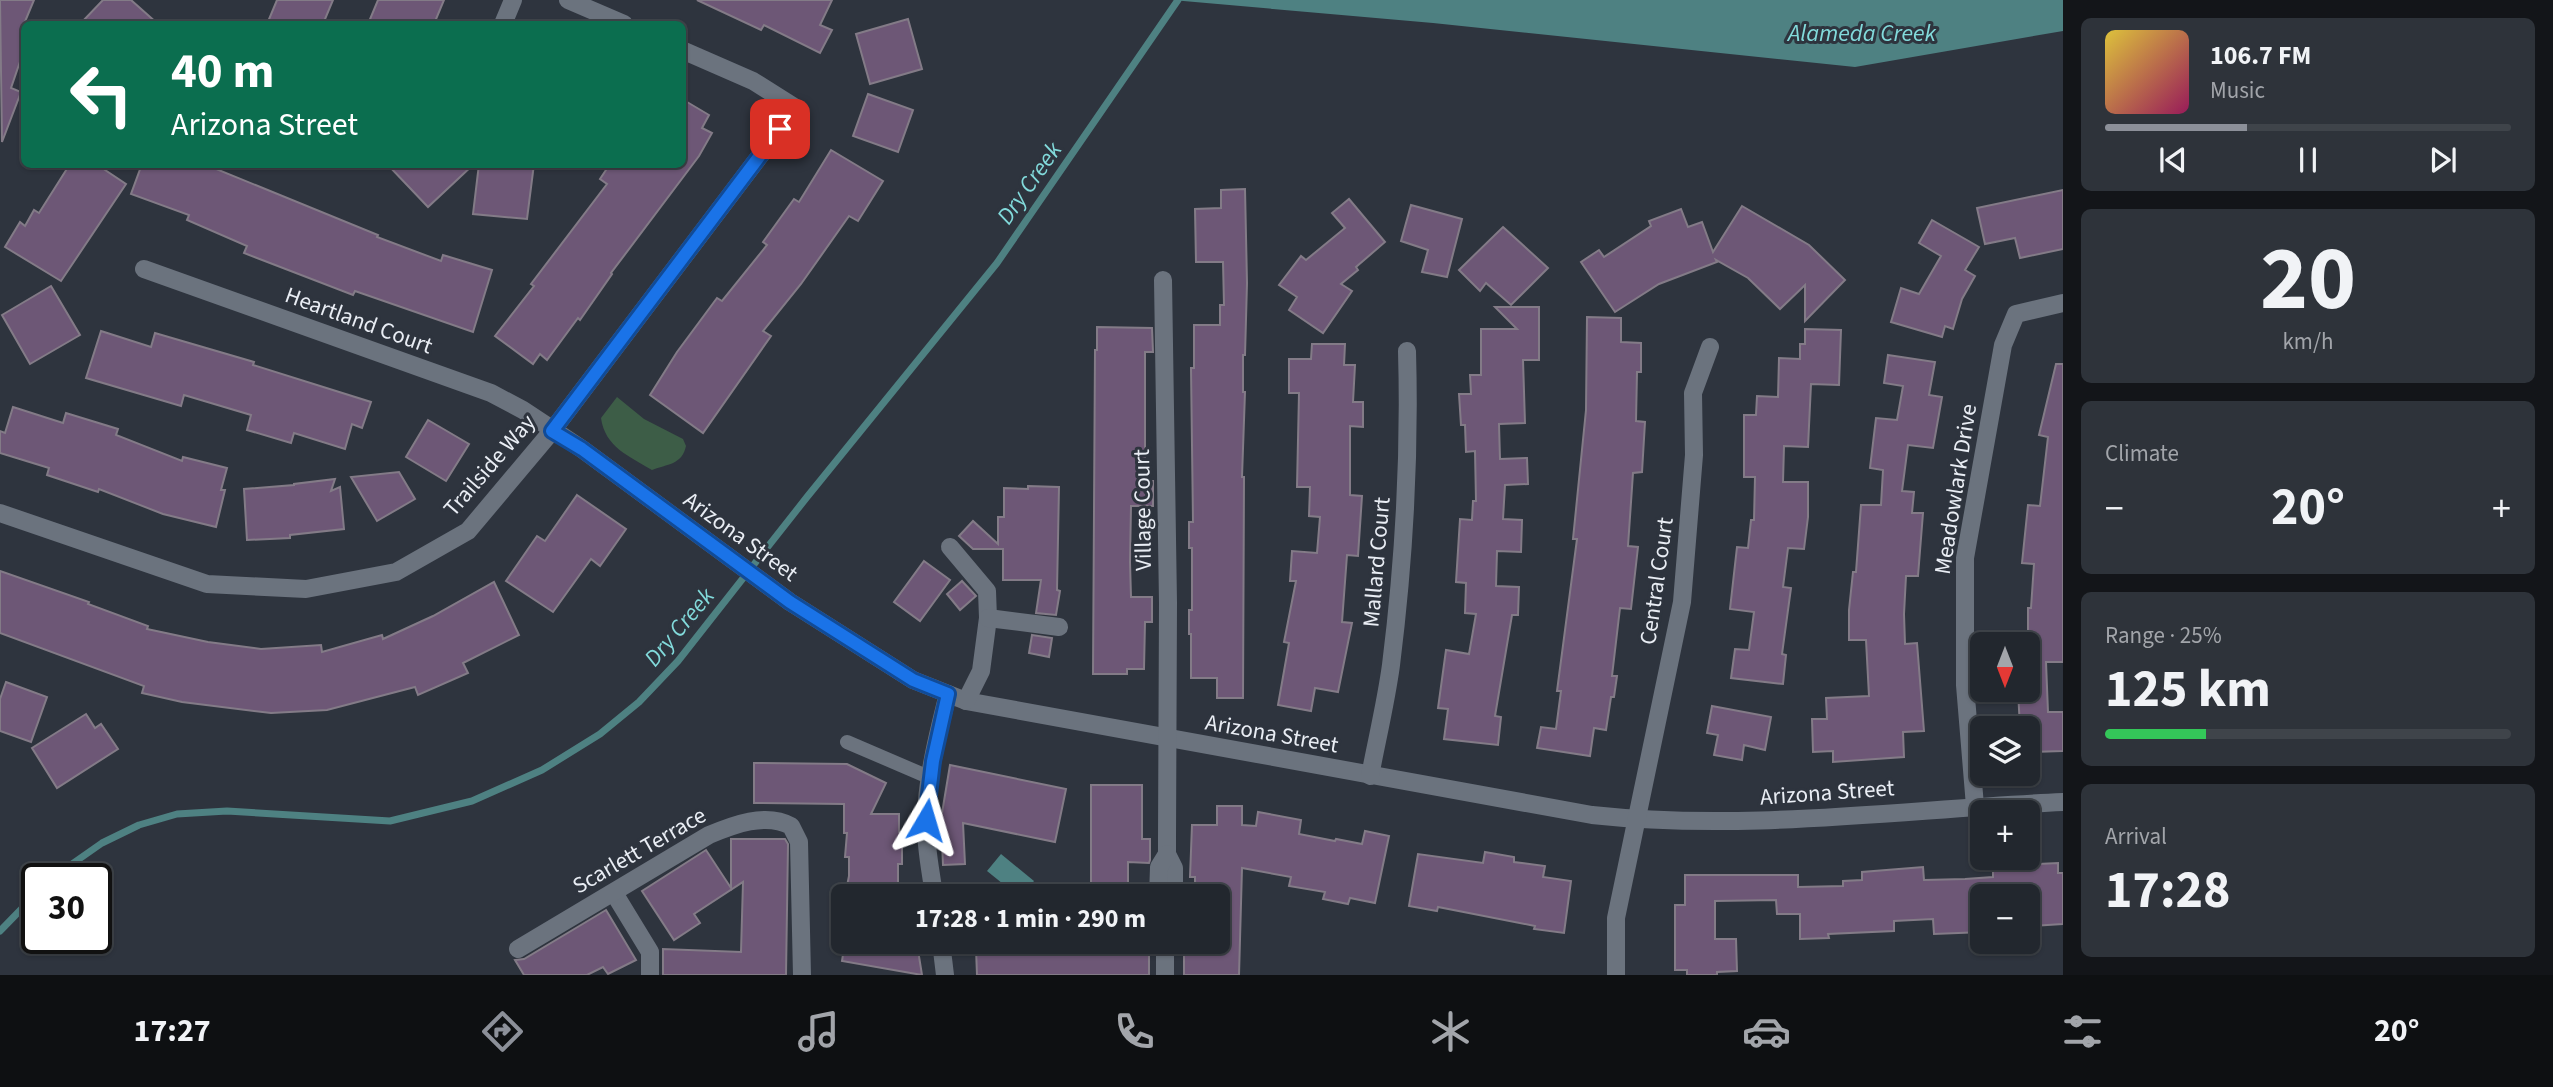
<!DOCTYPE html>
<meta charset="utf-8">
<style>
:root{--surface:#22272e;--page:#2e333a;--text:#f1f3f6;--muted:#a2a5aa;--line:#3f444a;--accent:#8c9099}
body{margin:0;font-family:"Source Sans 3",sans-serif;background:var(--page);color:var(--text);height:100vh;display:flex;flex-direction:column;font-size:26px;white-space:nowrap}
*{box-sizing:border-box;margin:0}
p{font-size:23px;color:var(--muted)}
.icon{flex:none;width:38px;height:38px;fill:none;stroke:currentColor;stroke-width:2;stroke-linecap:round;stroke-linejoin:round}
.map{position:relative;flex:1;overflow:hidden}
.drawer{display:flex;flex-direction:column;gap:18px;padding:18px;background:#131519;width:490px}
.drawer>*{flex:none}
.banner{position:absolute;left:21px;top:21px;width:665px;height:147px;border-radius:10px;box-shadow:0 2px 5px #0004,0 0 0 2px var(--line);background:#0b6e4f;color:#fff;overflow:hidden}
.needle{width:46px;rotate:180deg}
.controls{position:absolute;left:1970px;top:632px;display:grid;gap:14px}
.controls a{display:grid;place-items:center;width:70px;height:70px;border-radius:10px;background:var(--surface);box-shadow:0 2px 5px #0004,0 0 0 2px var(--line);font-size:35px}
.speed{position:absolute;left:21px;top:863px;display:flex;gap:14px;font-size:35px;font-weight:700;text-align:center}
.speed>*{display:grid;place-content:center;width:91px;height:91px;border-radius:50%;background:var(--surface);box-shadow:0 2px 5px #0004,0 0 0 2px var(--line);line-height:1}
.speed .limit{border:4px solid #111;border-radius:10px;background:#fff;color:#111}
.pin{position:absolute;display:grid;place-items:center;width:60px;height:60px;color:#fff;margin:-30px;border-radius:14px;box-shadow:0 4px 10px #0006}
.me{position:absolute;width:77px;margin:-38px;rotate:7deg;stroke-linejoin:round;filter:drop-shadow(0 0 5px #0008)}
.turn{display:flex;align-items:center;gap:24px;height:147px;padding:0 35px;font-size:32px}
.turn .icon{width:91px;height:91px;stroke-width:2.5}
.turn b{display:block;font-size:49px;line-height:60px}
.big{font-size:52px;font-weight:700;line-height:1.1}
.drawer .tile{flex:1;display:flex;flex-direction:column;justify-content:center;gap:10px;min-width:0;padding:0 24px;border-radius:10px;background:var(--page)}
.drawer .dial{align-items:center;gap:0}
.dial b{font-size:91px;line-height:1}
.song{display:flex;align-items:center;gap:21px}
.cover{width:84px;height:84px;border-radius:10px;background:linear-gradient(135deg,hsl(50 70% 55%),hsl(330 70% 35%))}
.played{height:7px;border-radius:4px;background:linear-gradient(90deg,var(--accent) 35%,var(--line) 35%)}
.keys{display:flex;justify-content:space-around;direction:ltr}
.heat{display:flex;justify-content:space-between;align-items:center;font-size:38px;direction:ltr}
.charge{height:10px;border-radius:5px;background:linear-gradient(90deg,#34c759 25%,var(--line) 0)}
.trip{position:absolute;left:831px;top:884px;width:399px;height:70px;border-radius:10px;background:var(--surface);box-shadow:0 2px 5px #0004,0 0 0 2px var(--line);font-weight:700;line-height:70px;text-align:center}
.tabs{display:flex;height:112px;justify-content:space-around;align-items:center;background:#0e1012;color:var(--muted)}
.tabs .icon{width:49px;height:49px}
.tabs .on{color:var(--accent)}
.tabs b{font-size:32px;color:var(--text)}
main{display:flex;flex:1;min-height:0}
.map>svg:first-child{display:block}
</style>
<main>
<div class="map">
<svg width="2063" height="975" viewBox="0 0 2063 975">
<rect width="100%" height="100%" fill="#2e343e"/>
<!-- green -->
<path fill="#3d5d47" d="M617,397L644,419L683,439L686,446C682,465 667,464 652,470C629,456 605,447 601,418Z"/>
<!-- water -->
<g fill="#4e8182">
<polygon points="1172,0 2063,0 2063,31 1855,67 1433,23"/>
<polygon points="1001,854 1034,881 1022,896 1018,896 987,871"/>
</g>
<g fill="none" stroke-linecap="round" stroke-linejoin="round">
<!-- stream -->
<g stroke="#4e8182" stroke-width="7">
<polyline points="52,878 102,843 139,825 177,814 227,811 390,821 472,801 542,770 600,734 639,702 678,661 807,497 997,263 1178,0"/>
<polyline points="0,931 37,893"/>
</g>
</g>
<!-- building -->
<g fill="#6d5776" stroke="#837b87" stroke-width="2">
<polygon points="0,0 34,0 24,24 24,50 11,88 21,92 2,142"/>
<polygon points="103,0 131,0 158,24 80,24"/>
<polygon points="277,0 333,0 323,24 267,24"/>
<polygon points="378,0 444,0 434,24 368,24"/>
<polygon points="697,0 832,0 820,25 832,30 820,53 764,25 761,30"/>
<polygon points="908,19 922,69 870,84 856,34"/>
<polygon points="868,94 913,110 898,152 853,136"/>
<polygon points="682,99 709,115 702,128 712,133 699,156 611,273 612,274 580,320 578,318 547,360 540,354 533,364 495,336 534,286 531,284 607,184 600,179 610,164 682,164"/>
<polygon points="831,150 883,181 858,221 849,216 801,284 763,331 771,336 703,433 650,395 677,352 717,298 722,301 767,245 763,242 794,199 799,202"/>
<polygon points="70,164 96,164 126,184 61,281 5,247 20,222 25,226 34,210 39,213"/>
<polygon points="142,164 204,164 378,235 377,237 441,261 443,255 492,270 473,332 355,291 353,295 244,253 247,246 187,220 189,215 131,194"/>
<polygon points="387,164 474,164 428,207"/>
<polygon points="479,164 534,164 527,219 473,214"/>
<polygon points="1245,189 1247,283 1245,355 1243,355 1243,392 1245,392 1242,477 1244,477 1243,698 1217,698 1217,678 1191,678 1191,634 1189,634 1189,610 1192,610 1192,548 1189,548 1189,522 1193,522 1191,368 1194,368 1194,325 1220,325 1220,305 1224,305 1223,262 1196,262 1195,209 1221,208 1221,190"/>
<polygon points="2063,190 2063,249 2020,258 2015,238 1985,244 1977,208"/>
<polygon points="1349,199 1385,242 1356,267 1358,270 1341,284 1352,291 1323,333 1289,310 1297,297 1279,285 1301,256 1306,260 1345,228 1332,213"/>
<polygon points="1411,205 1462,219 1447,277 1422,272 1428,250 1401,241"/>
<polygon points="1742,206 1809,245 1845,280 1805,321 1805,285 1780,309 1748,278 1716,260 1717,262 1659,284 1615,312 1581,262 1599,250 1604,257 1651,226 1649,221 1681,209 1688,227 1702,222 1713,252"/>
<polygon points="1932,220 1979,247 1965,270 1975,276 1962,299 1953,329 1945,326 1942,337 1891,322 1901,288 1919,294 1941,256 1919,243"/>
<polygon points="1503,227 1548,268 1511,305 1486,283 1480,291 1459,270"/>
<polygon points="51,286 80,335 30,364 2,315"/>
<polygon points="1495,307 1539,307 1539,360 1523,360 1525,423 1499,424 1500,459 1527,458 1528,484 1505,485 1503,519 1522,520 1521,552 1497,551 1496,586 1519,587 1518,615 1512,615 1495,716 1501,717 1498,745 1444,739 1448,709 1438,708 1446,650 1469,654 1476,614 1465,613 1466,583 1456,582 1460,519 1472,520 1473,501 1476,501 1475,451 1466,452 1465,425 1461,425 1459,394 1471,394 1470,375 1481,375 1481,329 1517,329"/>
<polygon points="1587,317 1621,318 1621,342 1641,343 1641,372 1637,372 1636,421 1645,422 1642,472 1633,473 1628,546 1638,547 1631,609 1620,608 1612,676 1617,676 1614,697 1611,697 1606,730 1594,728 1590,756 1537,748 1541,727 1556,729 1561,691 1557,691 1577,539 1573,539 1586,410"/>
<polygon points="1097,327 1152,328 1153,352 1145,352 1145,481 1153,481 1153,506 1131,506 1130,562 1131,597 1152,597 1152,622 1145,622 1144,669 1127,669 1127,674 1093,674 1095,350 1097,350"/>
<polygon points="1805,329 1841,330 1839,385 1811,384 1808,447 1784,446 1783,482 1808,482 1808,517 1804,549 1788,548 1783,587 1791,588 1782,654 1786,655 1783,684 1731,678 1735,649 1749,650 1754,612 1730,609 1737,547 1748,548 1751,520 1754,520 1755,477 1744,477 1744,415 1756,415 1757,396 1778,397 1779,358 1800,359 1800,344 1805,344"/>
<polygon points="101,331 151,347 155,333 254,362 253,365 371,402 362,428 352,424 345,449 294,433 291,443 247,430 251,415 184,395 181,406 86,378"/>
<polygon points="1312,344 1345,344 1344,365 1355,365 1353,402 1363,402 1363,427 1350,426 1350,495 1362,496 1358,556 1347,555 1342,622 1352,623 1338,692 1315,688 1311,711 1278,705 1289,643 1284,642 1296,581 1290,581 1292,551 1317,553 1320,517 1309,516 1310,487 1297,487 1299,393 1289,393 1289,359 1311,359"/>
<polygon points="1888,355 1935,362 1929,395 1942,397 1933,448 1908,445 1902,491 1914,492 1912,513 1923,513 1918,576 1906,576 1904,614 1905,644 1917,643 1924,731 1903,732 1904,757 1833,762 1833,751 1813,752 1812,719 1827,719 1826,698 1869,696 1866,640 1849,640 1849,610 1853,572 1856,572 1861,505 1881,505 1883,470 1870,468 1876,418 1897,420 1903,386 1884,383"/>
<polygon points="2056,364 2063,364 2063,662 2046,662 2048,712 2063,712 2063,751 2028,752 2028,728 2020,728 2018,690 2028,690 2028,608 2031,608 2034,564 2022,563 2028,505 2040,506 2048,437 2039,435"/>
<polygon points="13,407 63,423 66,413 118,429 116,435 182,461 183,457 227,468 221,490 225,490 216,527 163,514 99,489 98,492 47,475 49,468 0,453 0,431 5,433"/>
<polygon points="428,420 469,444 446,481 406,457"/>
<polygon points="399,472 415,499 377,521 351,477"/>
<polygon points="335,479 331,491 340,487 344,529 290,535 290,538 247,540 244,489 294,485 294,484"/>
<polygon points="1028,486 1059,487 1057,590 1060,591 1056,615 1036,613 1041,580 1003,580 1003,549 973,549 959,536 973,521 998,544 998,517 1004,517 1004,488 1028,489"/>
<polygon points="577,495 626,529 600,566 591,559 553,612 506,581 537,536 545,541"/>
<polygon points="924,561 950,580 920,621 894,602"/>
<polygon points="0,571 89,602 88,604 148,626 147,629 208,642 261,649 321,645 322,652 382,635 383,639 433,616 494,582 519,635 463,663 468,673 418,695 415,687 327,710 271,713 182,702 142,693 144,686 0,633"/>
<polygon points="962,581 976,596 960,610 947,594"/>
<polygon points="1032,635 1052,638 1049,657 1029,653"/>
<polygon points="6,682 47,697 31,742 0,731 0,699"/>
<polygon points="1712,706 1771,717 1765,750 1744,745 1742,760 1714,755 1718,735 1707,733"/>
<polygon points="86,714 95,728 101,724 118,749 57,788 32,748"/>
<polygon points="754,763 847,764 886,783 871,814 899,814 899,832 902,832 902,864 898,864 898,883 891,883 888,896 845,896 849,876 849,857 845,857 847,833 844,833 844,804 754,803"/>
<polygon points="950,765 1066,789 1055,842 963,823 965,864 943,865 941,819"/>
<polygon points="1091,785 1142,785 1142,839 1150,839 1150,860 1149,863 1128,862 1128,896 1091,896"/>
<polygon points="1217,806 1242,806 1242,825 1256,826 1258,812 1301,820 1299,834 1335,841 1336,839 1362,844 1365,831 1389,836 1375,903 1350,898 1348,904 1323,899 1325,892 1289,886 1291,877 1242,868 1239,975 1184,975 1184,953 1216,953 1216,942 1218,942 1218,893 1195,893 1195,877 1190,877 1192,825 1217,825"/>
<polygon points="731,839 785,839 788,844 786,975 663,975 663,949 741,952 743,882 694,914 700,923 674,940 642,891 706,850 731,888"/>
<polygon points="1485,852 1514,857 1514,862 1545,866 1543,877 1571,881 1564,933 1534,929 1535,926 1438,907 1437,911 1409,906 1418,854 1483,863"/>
<polygon points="2058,863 2058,873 2063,873 2063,924 2030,926 2029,896 1983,896 1983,932 1934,934 1933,919 1894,921 1894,931 1828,934 1829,938 1800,939 1800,914 1777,914 1776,900 1715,901 1715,939 1736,939 1737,971 1717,972 1717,975 1687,975 1687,970 1675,970 1675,905 1685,905 1685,875 1798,875 1798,887 1843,886 1843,881 1862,880 1862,872 1923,867 1924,880 1965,879 1993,877 1993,866"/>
<polygon points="606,910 636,960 608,974 603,967 587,975 524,975 515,960 524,959"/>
<polygon points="845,942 887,949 917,944 922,975 842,961"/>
<polygon points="1078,942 1117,942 1117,954 1149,954 1149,975 977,975 976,949"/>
</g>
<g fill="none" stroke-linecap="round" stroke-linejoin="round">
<!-- service -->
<polyline stroke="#6b737e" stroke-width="14" points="847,742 931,778"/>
<!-- minor -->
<g stroke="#6b737e" stroke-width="18">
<polyline points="568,0 624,24"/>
<polyline points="503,24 513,0"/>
<path d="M144,269L491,393L523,410L582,449L790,602L913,680L966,701L1592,815C1749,832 1906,809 2063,802"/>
<polyline points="1163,280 1168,603 1167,839 1167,854 1174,868 1174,896"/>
<polyline points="0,513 207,584 306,589 396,572 468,531 552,431 796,108 753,81 682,50"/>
<polyline points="950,547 987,591 988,618 981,671 966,701"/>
<polyline points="988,618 1059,627"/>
<path d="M1370,776C1377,739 1386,702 1391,665C1404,561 1410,456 1407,351"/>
<polyline points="1975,806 1965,685 1965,558 2003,345 2016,314 2063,303"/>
<polyline points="614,893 650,952 650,975"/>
<path d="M934,896C931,871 925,846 926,821C926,781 938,733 948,694"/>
<polyline points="1158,896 1159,867 1167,854"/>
<polyline points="941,942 945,975"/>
<path d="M518,949L709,835C733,825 766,812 791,826L799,842L802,975"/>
<polyline points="1165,975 1165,949 1169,942"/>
<polyline points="1616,975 1616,918 1682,602 1694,455 1693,393 1710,347"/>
</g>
</g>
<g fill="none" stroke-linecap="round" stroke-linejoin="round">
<defs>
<polyline id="route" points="780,129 552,431 582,449 790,602 913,680 948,694 933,761 926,820"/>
</defs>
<!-- route casing -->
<use href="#route" stroke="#114b97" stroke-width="18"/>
<!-- route -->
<use href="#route" stroke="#1a73e8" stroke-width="12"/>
</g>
<g text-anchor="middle" stroke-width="6" stroke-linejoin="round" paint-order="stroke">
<!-- street labels -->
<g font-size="23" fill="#e9edf4" stroke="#2e343e">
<text transform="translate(359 320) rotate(20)" y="8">Heartland Court</text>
<text transform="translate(489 465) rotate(-49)" y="8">Trailside Way</text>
<text transform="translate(1955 489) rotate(-81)" y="8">Meadowlark Drive</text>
<text transform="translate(1142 510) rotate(-91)" y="8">Village Court</text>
<text transform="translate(741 536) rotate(36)" y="8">Arizona Street</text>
<text transform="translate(1376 562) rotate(-85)" y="8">Mallard Court</text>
<text transform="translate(1656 581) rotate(-82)" y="8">Central Court</text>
<text transform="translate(1272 733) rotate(10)" y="8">Arizona Street</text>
<text transform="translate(1827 792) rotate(-4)" y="8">Arizona Street</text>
<text transform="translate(639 850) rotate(-30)" y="8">Scarlett Terrace</text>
</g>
<!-- water labels -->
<g font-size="24" font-style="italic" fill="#82dadb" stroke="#2e343e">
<text x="1862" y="41">Alameda Creek</text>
<text transform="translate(1029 183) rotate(-55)" y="8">Dry Creek</text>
<text transform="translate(679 627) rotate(-50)" y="8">Dry Creek</text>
</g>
</g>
</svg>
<div class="controls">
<a><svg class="needle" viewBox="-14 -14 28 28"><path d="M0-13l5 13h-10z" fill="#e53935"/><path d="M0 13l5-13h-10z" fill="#a2a5aa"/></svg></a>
<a><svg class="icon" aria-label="layers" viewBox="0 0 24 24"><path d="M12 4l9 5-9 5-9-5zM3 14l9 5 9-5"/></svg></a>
<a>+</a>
<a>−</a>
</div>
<div class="speed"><div class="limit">30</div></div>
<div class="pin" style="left:780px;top:129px;background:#d93025"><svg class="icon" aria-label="arrive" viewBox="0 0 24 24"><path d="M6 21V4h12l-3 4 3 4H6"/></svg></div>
<svg class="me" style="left:926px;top:820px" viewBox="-20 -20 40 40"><path d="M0-17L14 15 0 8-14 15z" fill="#1a73e8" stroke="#fff" stroke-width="4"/></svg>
<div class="trip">17:28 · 1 min · 290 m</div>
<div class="banner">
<div class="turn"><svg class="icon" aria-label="left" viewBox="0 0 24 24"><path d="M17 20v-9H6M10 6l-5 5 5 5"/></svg><div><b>40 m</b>Arizona Street</div></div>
</div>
</div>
<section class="drawer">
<div class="tile">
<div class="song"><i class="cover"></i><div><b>106.7 FM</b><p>Music</p></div></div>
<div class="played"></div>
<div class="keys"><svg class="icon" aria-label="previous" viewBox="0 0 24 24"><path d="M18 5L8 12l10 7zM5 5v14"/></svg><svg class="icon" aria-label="pause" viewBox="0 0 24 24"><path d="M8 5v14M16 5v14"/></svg><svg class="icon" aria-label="next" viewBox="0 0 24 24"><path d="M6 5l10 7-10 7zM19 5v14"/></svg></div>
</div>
<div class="tile dial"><b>20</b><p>km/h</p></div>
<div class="tile"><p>Climate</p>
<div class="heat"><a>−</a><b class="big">20°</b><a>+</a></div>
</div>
<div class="tile"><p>Range · 25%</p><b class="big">125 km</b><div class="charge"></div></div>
<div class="tile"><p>Arrival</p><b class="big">17:28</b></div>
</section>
</main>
<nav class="tabs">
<b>17:27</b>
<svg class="icon on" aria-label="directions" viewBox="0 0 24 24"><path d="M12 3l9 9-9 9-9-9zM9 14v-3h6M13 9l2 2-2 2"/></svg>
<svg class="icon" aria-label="music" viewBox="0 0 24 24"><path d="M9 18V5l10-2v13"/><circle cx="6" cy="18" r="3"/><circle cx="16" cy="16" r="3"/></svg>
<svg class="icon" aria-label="phone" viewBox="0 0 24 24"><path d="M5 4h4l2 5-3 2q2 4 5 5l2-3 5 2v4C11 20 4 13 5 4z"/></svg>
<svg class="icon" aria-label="climate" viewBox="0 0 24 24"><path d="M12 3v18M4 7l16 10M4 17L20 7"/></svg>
<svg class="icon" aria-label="car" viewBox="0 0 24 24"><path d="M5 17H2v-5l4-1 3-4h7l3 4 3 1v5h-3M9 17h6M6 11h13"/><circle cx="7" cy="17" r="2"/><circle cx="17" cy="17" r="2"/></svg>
<svg class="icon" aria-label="filters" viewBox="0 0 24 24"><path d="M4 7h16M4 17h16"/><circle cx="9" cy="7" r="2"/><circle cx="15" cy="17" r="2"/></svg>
<b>20°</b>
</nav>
